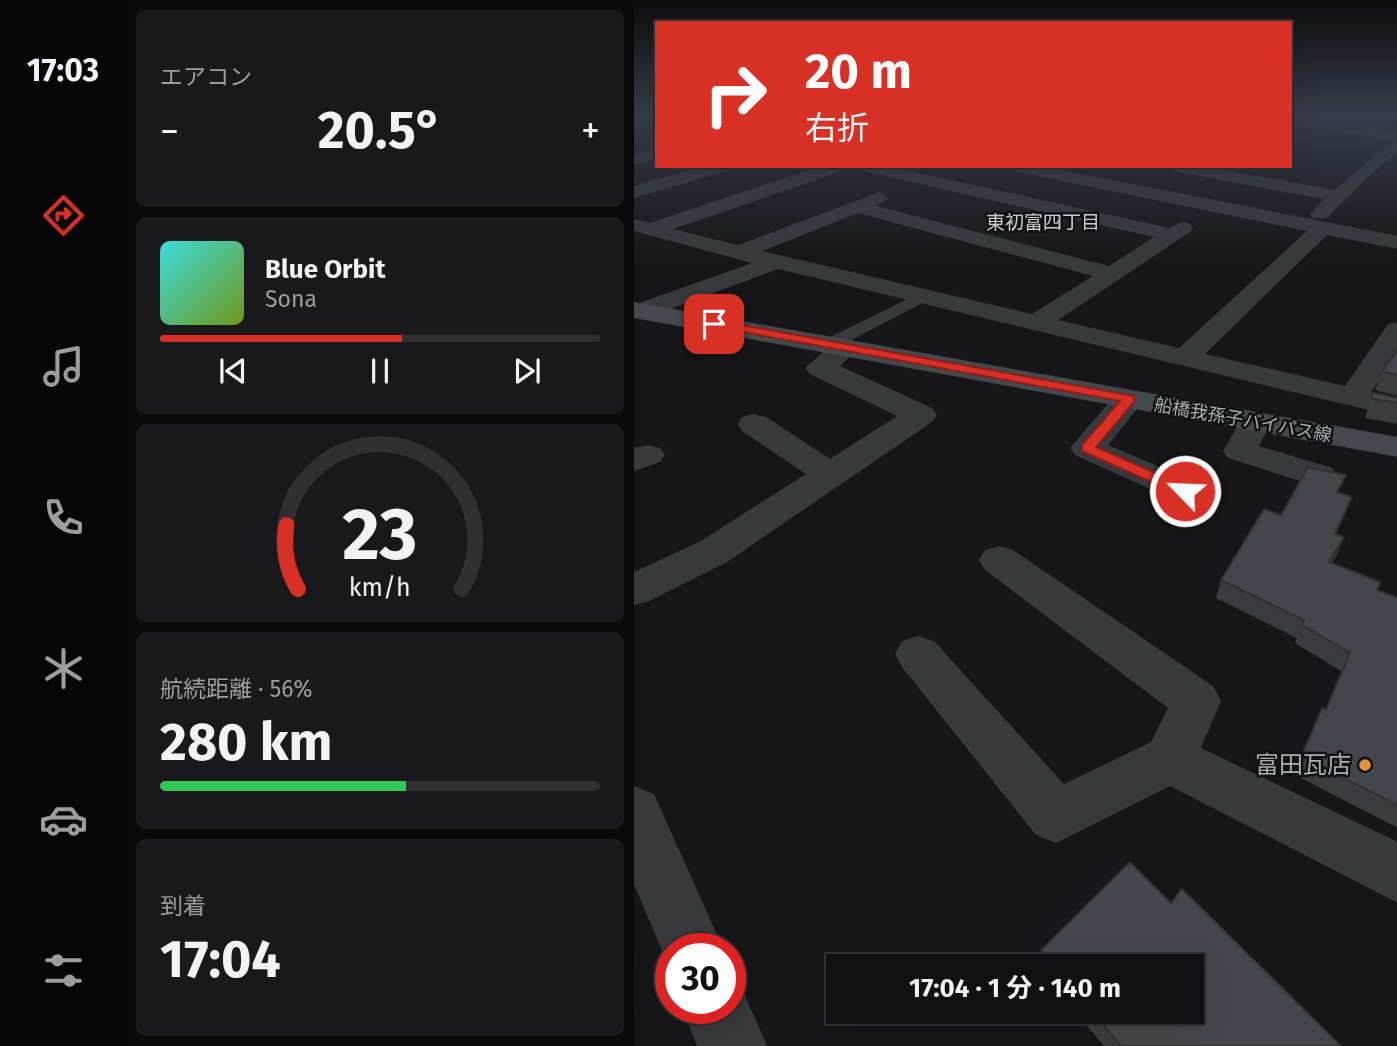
<!DOCTYPE html>
<html lang="ja">
<meta charset="utf-8">
<style>
:root{--surface:#101012;--page:#19191b;--text:#f1f3f6;--muted:#9c9d9f;--line:#303032;--accent:#d93025}
body{margin:0;font-family:"Fira Sans","Noto Sans JP",sans-serif;background:var(--page);color:var(--text);height:100vh;display:flex;flex-direction:column;font-size:26px;white-space:nowrap}
*{box-sizing:border-box;margin:0}
p{font-size:23px;color:var(--muted)}
.icon{flex:none;width:38px;height:38px;fill:none;stroke:currentColor;stroke-width:2;stroke-linecap:round;stroke-linejoin:round}
.map{position:relative;flex:1;overflow:hidden}
.details{display:flex;flex-direction:column;gap:10px;padding:10px;background:#09090a;width:508px}
.details>*{flex:none}
.banner{position:absolute;left:21px;top:21px;width:637px;height:147px;border-radius:0px;box-shadow:0 7px 28px #0002,0 0 0 2px var(--line);background:#d93025;color:#fff;overflow:hidden}
.speed{position:absolute;left:21px;top:933px;display:flex;gap:14px;font-size:35px;font-weight:700;text-align:center}
.speed>*{display:grid;place-content:center;width:91px;height:91px;border-radius:50%;background:var(--surface);box-shadow:0 7px 28px #0002,0 0 0 2px var(--line);line-height:1}
.speed .limit{border:10px solid #d22;background:#fff;color:#111}
.pin{position:absolute;display:grid;place-items:center;width:60px;height:60px;color:#fff;margin:-30px;border-radius:14px;box-shadow:0 4px 10px #0006}
.me{position:absolute;width:77px;margin:-38px;rotate:294deg;stroke-linejoin:round;filter:drop-shadow(0 0 5px #0008)}
.turn{display:flex;align-items:center;gap:24px;height:147px;padding:0 35px;font-size:32px}
.turn .icon{width:91px;height:91px;stroke-width:2.5}
.turn b{display:block;font-size:49px;line-height:60px}
.big{font-size:52px;font-weight:700;line-height:1.1}
.details .card{flex:1;display:flex;flex-direction:column;justify-content:center;gap:10px;min-width:0;padding:0 24px;border-radius:10px;background:var(--page)}
.details .dial{align-items:center;gap:0}
.dial svg{height:182px;overflow:visible;fill:none;stroke:var(--line);stroke-width:7;stroke-linecap:round;text-anchor:middle}
.dial text{fill:var(--text);stroke:none}
.song{display:flex;align-items:center;gap:21px}
.cover{width:84px;height:84px;border-radius:10px;background:linear-gradient(135deg,hsl(180 70% 55%),hsl(80 70% 35%))}
.played{height:7px;border-radius:4px;background:linear-gradient(90deg,var(--accent) 55%,var(--line) 55%)}
.keys{display:flex;justify-content:space-around;direction:ltr}
.heat{display:flex;justify-content:space-between;align-items:center;font-size:38px;direction:ltr}
.charge{height:10px;border-radius:5px;background:linear-gradient(90deg,#34c759 56%,var(--line) 0)}
.trip{position:absolute;left:192px;top:954px;width:378px;height:70px;border-radius:0px;background:var(--surface);box-shadow:0 7px 28px #0002,0 0 0 2px var(--line);font-weight:700;line-height:70px;text-align:center}
main{display:flex;flex:1;min-height:0}
.tab-bar{display:flex;flex-direction:column;width:126px;justify-content:space-around;align-items:center;background:#060607;color:var(--muted)}
.tab-bar .icon{width:49px;height:49px}
.tab-bar .on{color:var(--accent)}
.tab-bar b{font-size:32px;color:var(--text)}
.map>svg:first-child{display:block}
</style>
<main>
<nav class="tab-bar">
<b>17:03</b>
<svg class="icon on" aria-label="directions" viewBox="0 0 24 24"><path d="M12 3l9 9-9 9-9-9zM9 14v-3h6M13 9l2 2-2 2"/></svg>
<svg class="icon" aria-label="music" viewBox="0 0 24 24"><path d="M9 18V5l10-2v13"/><circle cx="6" cy="18" r="3"/><circle cx="16" cy="16" r="3"/></svg>
<svg class="icon" aria-label="phone" viewBox="0 0 24 24"><path d="M5 4h4l2 5-3 2q2 4 5 5l2-3 5 2v4C11 20 4 13 5 4z"/></svg>
<svg class="icon" aria-label="climate" viewBox="0 0 24 24"><path d="M12 3v18M4 7l16 10M4 17L20 7"/></svg>
<svg class="icon" aria-label="car" viewBox="0 0 24 24"><path d="M5 17H2v-5l4-1 3-4h7l3 4 3 1v5h-3M9 17h6M6 11h13"/><circle cx="7" cy="17" r="2"/><circle cx="17" cy="17" r="2"/></svg>
<svg class="icon" aria-label="filters" viewBox="0 0 24 24"><path d="M4 7h16M4 17h16"/><circle cx="9" cy="7" r="2"/><circle cx="15" cy="17" r="2"/></svg>
</nav>
<section class="details">
<div class="card"><p>エアコン</p>
<div class="heat"><a>−</a><b class="big">20.5°</b><a>+</a></div>
</div>
<div class="card">
<div class="song"><i class="cover"></i><div><b>Blue Orbit</b><p>Sona</p></div></div>
<div class="played"></div>
<div class="keys"><svg class="icon" aria-label="previous" viewBox="0 0 24 24"><path d="M18 5L8 12l10 7zM5 5v14"/></svg><svg class="icon" aria-label="pause" viewBox="0 0 24 24"><path d="M8 5v14M16 5v14"/></svg><svg class="icon" aria-label="next" viewBox="0 0 24 24"><path d="M6 5l10 7-10 7zM19 5v14"/></svg></div>
</div>
<div class="card dial"><svg viewBox="0 0 100 80">
<path d="M14 69A42 42 0 1 1 86 69"/>
<path d="M14 69A42 42 0 0 1 9 41" stroke="#d93025"/>
<text x="50" y="56" font-size="32" font-weight="700">23</text>
<text x="50" y="72" font-size="11">km/h</text>
</svg></div>
<div class="card"><p>航続距離 · 56%</p><b class="big">280 km</b><div class="charge"></div></div>
<div class="card"><p>到着</p><b class="big">17:04</b></div>
</section>
<div class="map">
<svg width="764" height="1046" viewBox="0 0 764 1046">
<rect width="100%" height="100%" fill="#161618"/>
<g fill="none" stroke-linecap="round" stroke-linejoin="round">
<!-- lane -->
<polygon fill="#37393c" fill-rule="evenodd" points="288,292 296,297 294,300 202,348 190,348 187,344 190,340"/>
<!-- street -->
<g fill="#37393c" fill-rule="evenodd">
<polygon points="656,117 764,131 764,152 733,178 693,218 679,218 676,214 690,199 538,171 530,166 568,166 700,190 761,140 656,125"/>
<polygon points="23,149 23,159 0,165 0,155"/>
<polygon points="70,166 98,166 96,170 0,198 0,186"/>
<path d="M187,166H213L211,170L39,229L104,245L246,192L255,198L242,206L475,266L520,237L229,171L221,166H253L535,228L549,222L556,224L559,228L556,232L424,320L545,348L673,231L379,171L371,166H406L764,236V249L693,235L571,354L711,386L754,324L764,322V352L737,392L764,398V417L144,269L17,316L8,319L0,317V305L118,263L0,231V219L16,223ZM224,213L459,276L398,314L128,251Z"/>
<polygon points="211,339 221,341 225,347 206,366 298,408 303,415 298,422 93,562 15,601 0,605 0,572 65,542 172,474 108,431 104,424 108,417 120,414 132,417 196,459 263,416 176,374 171,368 201,341"/>
<polygon points="495,390 506,392 511,399 474,445 564,483 569,491 564,499 551,502 538,499 441,455 436,448 484,392"/>
<polygon points="621,412 632,415 637,422 625,446 698,468 703,476 698,484 685,487 594,458 589,451 610,415"/>
<polygon points="14,445 26,448 31,455 26,462 0,471 0,448"/>
<polygon points="365,546 379,550 579,686 587,701 567,748 764,842 764,903 536,786 422,843 402,835 268,667 261,654 268,641 284,636 300,641 430,784 517,742 534,708 351,570 345,560 351,550"/>
<polygon points="0,786 20,794 89,948 37,948 37,972 0,884"/>
<polygon points="96,980 106,984 133,1046 63,1046 48,1008 96,1008"/>
</g>
<!-- secondary -->
<polygon fill="#45484c" fill-rule="evenodd" points="0,302 764,437 764,457 0,318"/>
</g>
<!-- wall -->
<g fill="#3b3c40">
<polygon points="764,349 764,396 741,390 748,372"/>
<polygon points="739,393 764,398 764,424 731,418"/>
<polygon points="705,492 718,497 702,534 710,537 703,555 698,563 743,590 764,598 764,828 659,774 688,708 691,710 707,671 661,643 663,638 582,598 587,580 647,515"/>
<polygon points="537,903 707,1046 470,1046 441,1012 558,1012 558,966 406,966 407,950"/>
</g>
<!-- shaded-wall -->
<g fill="#303134">
<polygon points="718,497 711,514 694,552 701,534"/>
<polygon points="710,537 703,555 688,580 695,562"/>
</g>
<!-- building -->
<g fill="#45464b" stroke="#303134" stroke-width="2">
<polygon points="764,349 764,375 748,372"/>
<polygon points="739,393 764,398 764,403 738,399"/>
<polygon points="674,467 712,475 703,492 718,497 701,534 710,537 695,562 746,582 743,590 764,598 764,805 667,757 688,708 692,710 716,653 668,625 670,620 587,580 630,509 647,515"/>
<polygon points="496,862 537,903 548,889 707,1046 487,1046 458,1012 558,1012 558,966 420,966 407,950"/>
</g>
<!-- sky -->
<linearGradient id="sky" x2="0" y2="1"><stop stop-color="#0c0c0d"/><stop offset="0.44" stop-color="#363c48"/><stop offset="1" stop-color="#363c48" stop-opacity="0"/></linearGradient>
<rect width="764" height="260" fill="url(#sky)"/>
<!-- route -->
<polygon fill="#d93025" stroke="#8d1f18" stroke-width="2" points="80,320 500,396 500,402 462,447 556,488 558,491 556,495 546,495 448,451 448,445 486,401 76,326 76,321"/>
<!-- markers -->
<circle fill="#e7933e" stroke="#111113" stroke-width="2.5" cx="731" cy="765" r="7"/>
<g text-anchor="middle" stroke-width="5" stroke-linejoin="round" paint-order="stroke">
<!-- far-street labels -->
<g font-size="18" fill="#a9afb7" stroke="#111113">
<text transform="translate(609 420) rotate(10)" y="6">船橋我孫子バイパス線</text>
</g>
<!-- far-neighbourhood labels -->
<g font-size="19" fill="#c9cdd3" stroke="#111113">
<text x="409" y="229">東初富四丁目</text>
</g>
<!-- near-poi labels -->
<g font-size="24" fill="#a9afb7" stroke="#111113" text-anchor="end">
<text x="717" y="773">富田瓦店</text>
</g>
</g>
</svg>
<div class="speed"><div class="limit">30</div></div>
<div class="pin" style="left:80px;top:324px;background:#d93025"><svg class="icon" aria-label="arrive" viewBox="0 0 24 24"><path d="M6 21V4h12l-3 4 3 4H6"/></svg></div>
<svg class="me" style="left:551px;top:491px" viewBox="-20 -20 40 40"><circle r="17" fill="#d93025" stroke="#fff" stroke-width="3"/><path d="M0-11L8 9 0 5-8 9z" fill="#fff"/></svg>
<div class="trip">17:04 · 1 分 · 140 m</div>
<div class="banner">
<div class="turn"><svg class="icon" aria-label="right" viewBox="0 0 24 24"><path d="M7 20v-9h11M14 6l5 5-5 5"/></svg><div><b>20 m</b>右折</div></div>
</div>
</div>
</main>
